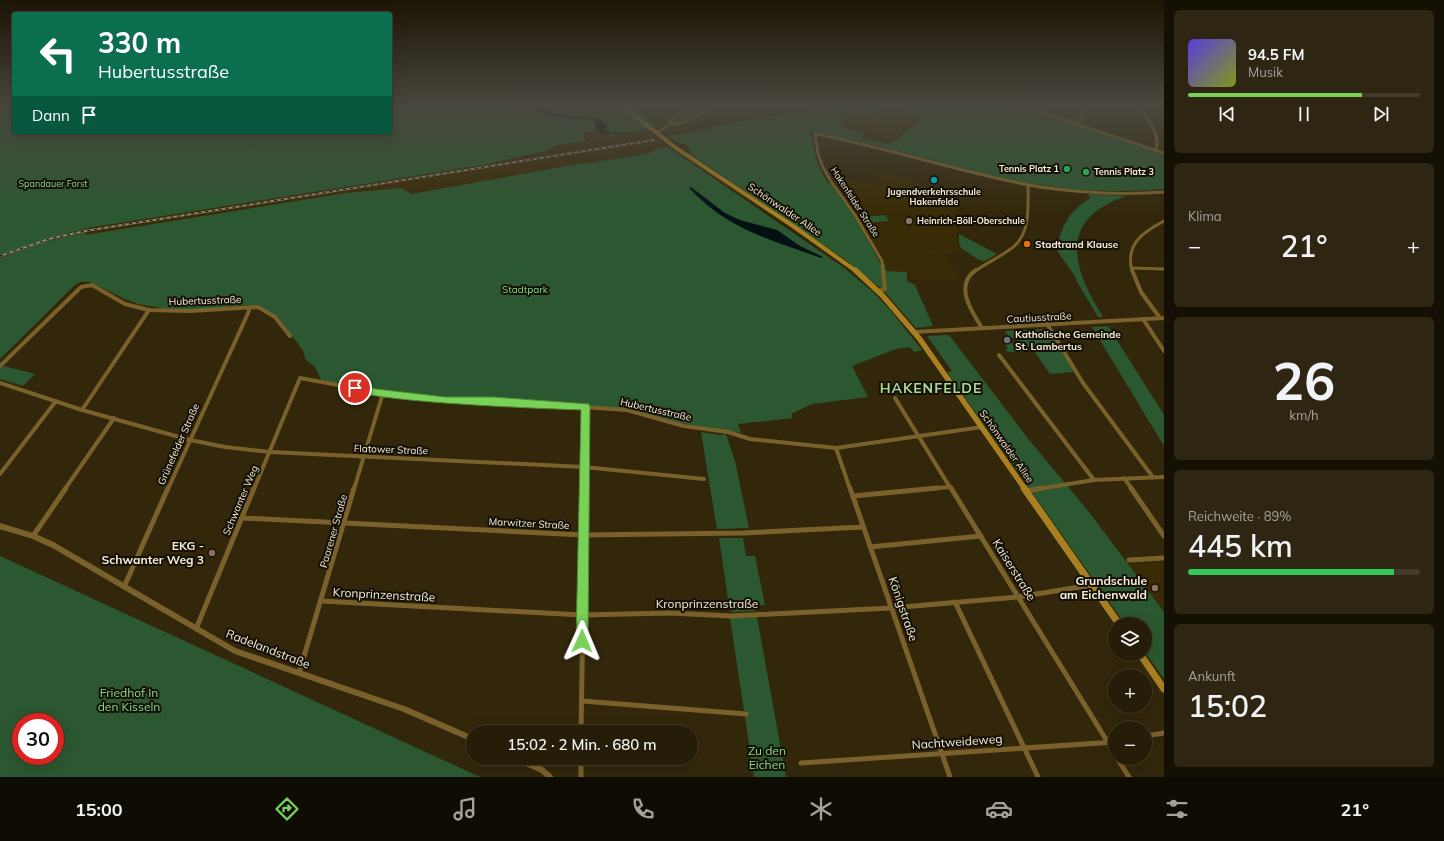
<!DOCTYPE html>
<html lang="de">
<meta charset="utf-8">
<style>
:root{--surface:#261d08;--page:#2e2612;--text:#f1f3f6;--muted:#a4a29c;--line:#423b29;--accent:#79d157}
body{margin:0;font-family:Mulish,sans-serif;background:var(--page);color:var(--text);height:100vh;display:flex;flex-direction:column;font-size:15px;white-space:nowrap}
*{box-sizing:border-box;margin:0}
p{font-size:13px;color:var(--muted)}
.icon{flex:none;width:22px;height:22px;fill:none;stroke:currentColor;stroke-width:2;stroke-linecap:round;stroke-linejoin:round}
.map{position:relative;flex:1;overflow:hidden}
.panel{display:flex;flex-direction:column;gap:10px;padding:10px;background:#151004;width:280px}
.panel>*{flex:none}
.guide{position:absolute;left:12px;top:12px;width:380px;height:122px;border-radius:4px;box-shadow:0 4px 16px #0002,0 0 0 1px var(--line);background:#0b6e4f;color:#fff;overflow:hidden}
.tools{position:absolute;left:1108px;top:617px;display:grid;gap:8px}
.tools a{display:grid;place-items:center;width:44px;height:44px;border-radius:50%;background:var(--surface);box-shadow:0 4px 16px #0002,0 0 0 1px var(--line);font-size:20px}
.speed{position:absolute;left:12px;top:713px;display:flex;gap:8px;font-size:20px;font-weight:700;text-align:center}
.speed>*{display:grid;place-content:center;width:52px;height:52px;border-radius:50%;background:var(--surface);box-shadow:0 4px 16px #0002,0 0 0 1px var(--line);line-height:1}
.speed .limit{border:6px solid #d22;background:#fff;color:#111}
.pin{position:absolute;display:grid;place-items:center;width:34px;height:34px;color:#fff;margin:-17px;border:2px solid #fff;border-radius:50%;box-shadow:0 1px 4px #0007}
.me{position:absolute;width:44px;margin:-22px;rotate:1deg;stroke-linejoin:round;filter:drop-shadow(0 0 3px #0008)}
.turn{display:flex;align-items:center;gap:14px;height:84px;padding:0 20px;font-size:18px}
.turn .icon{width:52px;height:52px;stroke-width:2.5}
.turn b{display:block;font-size:28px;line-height:34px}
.then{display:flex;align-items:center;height:38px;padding:0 20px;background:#0003;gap:8px;font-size:15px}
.big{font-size:30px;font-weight:600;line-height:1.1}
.panel .widget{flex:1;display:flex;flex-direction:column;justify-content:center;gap:6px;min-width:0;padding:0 14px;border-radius:6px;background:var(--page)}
.panel .dial{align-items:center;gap:0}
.dial b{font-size:52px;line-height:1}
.song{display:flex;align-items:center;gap:12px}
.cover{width:48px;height:48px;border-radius:6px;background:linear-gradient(135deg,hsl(250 70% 55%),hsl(70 70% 35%))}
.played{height:4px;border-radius:2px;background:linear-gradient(90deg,var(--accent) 75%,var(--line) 75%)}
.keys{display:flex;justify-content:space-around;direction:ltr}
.heat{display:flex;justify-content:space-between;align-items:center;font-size:22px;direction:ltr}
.charge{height:6px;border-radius:3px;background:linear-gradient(90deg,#34c759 89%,var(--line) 0)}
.trip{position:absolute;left:466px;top:725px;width:232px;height:40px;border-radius:20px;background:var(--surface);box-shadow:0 4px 16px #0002,0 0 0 1px var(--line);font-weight:600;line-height:40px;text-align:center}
.tabs{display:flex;height:64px;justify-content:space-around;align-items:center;background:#0f0c03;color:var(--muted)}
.tabs .icon{width:28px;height:28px}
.tabs .on{color:var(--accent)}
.tabs b{font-size:18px;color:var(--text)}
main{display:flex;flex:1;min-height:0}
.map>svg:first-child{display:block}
</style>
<main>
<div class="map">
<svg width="1164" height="777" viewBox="0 0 1164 777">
<rect width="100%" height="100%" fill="#32270a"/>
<!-- built -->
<g fill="#392b05">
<polygon points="889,106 919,118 894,141 868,135 872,131 868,130 869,128 865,128 858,132 844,129 840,122 840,115 858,111 873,116"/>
<polygon points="647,130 668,147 655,149 651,153 589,163 583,163 411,194 402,188 346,193 85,236 86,232 40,243 0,258 0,255 18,248 88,228 489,164 549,150 556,145 586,141 582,133 597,131 611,136"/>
<polygon points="874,171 918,180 932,199 958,197 957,243 963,252 911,257 944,255 959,276 958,278 955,280 911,280 907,272 886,271 885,264 881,256 853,209 829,175 882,186"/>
<polygon points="1164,561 1164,613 1127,564"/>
</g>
<!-- green -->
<g fill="#2b5830" fill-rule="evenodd">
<path d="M0,105H14V132H390V105H529C540,116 558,118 574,119C581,119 588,116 595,122V129L604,134L614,133H609L601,129L608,128L602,119C581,113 553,120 536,105H633L658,127L611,136L597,131L582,133L586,141L556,145L549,150L489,164L88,228L50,238L0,255Z"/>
<polygon points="699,105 708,105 680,123 674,121"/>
<path d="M840,105H1016L1164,155V189C1117,193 1068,191 1022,182C951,168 882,143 810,132V135L813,137C813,154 819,168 828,183H830L854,216L881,264H885L886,271L907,272V281L915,285L933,326L916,328L883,290L844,259L692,155L686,144L675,141L668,136L711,129L709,127ZM889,106L921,119L895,141H892L888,144L862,138L864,134L844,129L840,122L842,121L840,115L858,111L873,116Z"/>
<polygon points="668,147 843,267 873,292 891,311 922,350 914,352 910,347 896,349 852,366 868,397 812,404 791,414 793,418 738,424 741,433 679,423 632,409 481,399 444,398 381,392 321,380 315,367 306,360 303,351 297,342 272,314 257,306 246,305 199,310 162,308 138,304 125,299 90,282 80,282 74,286 0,359 0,258 40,243 87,232 85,235 346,193 402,188 411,194 583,163 589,163 651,153 655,149"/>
<path d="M1088,194L1126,196C1057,220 1072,267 1103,317H1098L1076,280L1077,279L1058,252L1059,239L1063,227L1071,214L1079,206L1090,198Z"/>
<polygon points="885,215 889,221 865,223 861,217"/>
<polygon points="959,234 997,254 985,261 979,260 961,248 959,243"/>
<polygon points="1108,326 1164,415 1164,446 1092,327"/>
<polygon points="1048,329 1074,372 1050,374 1034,351 1007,352 1006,349 1008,349 1004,343 1012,343 1014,347 1026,347 1017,338 1009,338 1005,331"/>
<polygon points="949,335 1030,441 1089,512 1164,612 1164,679 1145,652 1145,624 1125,624 947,372 952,371 927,336"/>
<polygon points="4,366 35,374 23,386 0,379 0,369"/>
<polygon points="701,432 720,435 726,434 735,461 749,528 717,529"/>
<polygon points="719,538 743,538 746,556 755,556 765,605 755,605 756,611 731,612 731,606 729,606"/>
<path d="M0,556L480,777H0ZM21,722H55V756H21Z"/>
<polygon points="757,617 786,777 754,777 730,618"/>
</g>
<!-- water -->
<g fill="#031014">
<path d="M529,105C537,105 539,109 546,111C554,113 563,115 571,116C581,118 591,116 602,119L608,128L601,129L615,134H604L595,129V122C588,116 581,119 574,119C559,118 539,116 529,105Z"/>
<path d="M691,187L725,213L740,220L777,230L800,246L823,257L821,258C769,239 729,230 689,188Z"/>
</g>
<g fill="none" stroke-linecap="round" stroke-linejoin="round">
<!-- stream -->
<polyline stroke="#031014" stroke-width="1" points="614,133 626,133"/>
<!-- minor-far2 -->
<g stroke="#7a612c" stroke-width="3">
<polyline points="684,105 690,108"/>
<path d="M695,105L670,120L671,124C687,126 700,113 713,105"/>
<polyline points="771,105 772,107"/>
<polyline points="1019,105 1164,153"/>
<path d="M1139,105C1147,118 1161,134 1156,150"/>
<polyline points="1079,125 1083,113 1083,105"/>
<polyline points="656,133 671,124"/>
<polyline points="1132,268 1164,269"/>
<path d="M883,271L882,261L855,215L830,180L823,167L818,154L815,134C891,148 964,174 1040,187C1081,193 1123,195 1164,192"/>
<path d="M975,271C987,263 1000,257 1012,248C1031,234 1028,206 1028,185"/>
<path d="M1132,271C1125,244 1143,232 1164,221"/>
</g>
<!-- minor-far1 -->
<g stroke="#7a612c" stroke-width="4">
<path d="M976,270C954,285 971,311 982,328"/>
<polyline points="1132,270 1141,292 1160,318"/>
<polyline points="878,291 885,289 883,270"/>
<polyline points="1143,319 1164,351"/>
<polyline points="1047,324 1083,383 1152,476"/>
<polyline points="914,332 1164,318"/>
<polyline points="999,355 1094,480"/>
<polyline points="0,366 81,287 92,285 125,304 149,310 190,311 258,307 275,317 290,336"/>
<polyline points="0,383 82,410 190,440 225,447 270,452 584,467 704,479"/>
<polyline points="895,398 951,489"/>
<polyline points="82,410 149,310"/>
<polyline points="836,448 850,489"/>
<polyline points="0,474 56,401"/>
<polyline points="1124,478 1132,489"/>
<polyline points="65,489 114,418"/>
<polyline points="168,489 249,311 249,308"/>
<polyline points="254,489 300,378 376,392 446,400 493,401 627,410 684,426 728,432 750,439 836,448 982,427"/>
<polyline points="354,489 383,393"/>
<polyline points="585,489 586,407"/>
<polyline points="926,489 950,487"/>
<polyline points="1037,489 1094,480 1164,477"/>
</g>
<!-- minor -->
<g stroke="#7a612c" stroke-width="5">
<polyline points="850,488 950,777"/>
<polyline points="951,488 1115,754"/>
<polyline points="1131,488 1164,536"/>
<polyline points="1026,491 1043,488"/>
<polyline points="853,496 937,488"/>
<polyline points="242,518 583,535 743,533 863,527"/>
<polyline points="33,536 66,488"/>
<polyline points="870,547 981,536"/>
<polyline points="1129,560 1164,558"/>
<polyline points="124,587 168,488"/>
<polyline points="321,601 582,615 670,613 731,616 891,608 1018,597 1092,585"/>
<polyline points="955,602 1038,777"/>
<polyline points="196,629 254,488"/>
<polyline points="299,673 354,488"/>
<polyline points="582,701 746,714"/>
<polyline points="581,732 585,488"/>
<polyline points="1145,736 1164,733"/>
<polyline points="581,758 581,777"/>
<polyline points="1117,758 1129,777"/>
<polyline points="801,763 1115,742"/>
</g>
<!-- tertiary -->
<g stroke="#7a612c" stroke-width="6">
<polyline points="0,526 33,536 53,545 235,651 404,709 473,739"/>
<polyline points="515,758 542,770 550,777"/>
</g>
<!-- secondary-far2 -->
<polyline stroke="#a88021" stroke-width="4" points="621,105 676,148 793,226 856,271"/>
<!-- secondary-far1 -->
<polyline stroke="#a88021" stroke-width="5.5" points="855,270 882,295 919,338 1025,489"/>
<!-- secondary -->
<g stroke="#a88021" stroke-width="7">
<polyline points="1024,488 1119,624"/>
<polyline points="1140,654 1164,689"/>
</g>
<defs>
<polyline id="rail" points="0,256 49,239 85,231 654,140"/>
</defs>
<!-- rail casing -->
<use href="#rail" stroke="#918871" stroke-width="2"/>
<!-- rail -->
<use href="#rail" stroke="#151005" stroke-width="1" stroke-dasharray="3.5" stroke-linecap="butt"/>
</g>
<!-- sky -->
<linearGradient id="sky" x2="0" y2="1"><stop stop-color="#1c1506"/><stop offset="0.49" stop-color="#49473e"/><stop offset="1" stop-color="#49473e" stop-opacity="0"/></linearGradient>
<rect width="1164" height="214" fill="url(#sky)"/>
<!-- route -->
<path fill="#79d157" stroke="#4f8839" d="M355,385L376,389L446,397H493L589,404L590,407L588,641L586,645L582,647L578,645L576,641L581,410C553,409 358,402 350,388Z"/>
<!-- markers -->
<g fill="#2e9e5b" stroke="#151005" stroke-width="1.5">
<circle cx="1067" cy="169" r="4"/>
<circle cx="1086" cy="172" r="4"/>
</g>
<circle fill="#0f9aa8" stroke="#151005" stroke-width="1.5" cx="934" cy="180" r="4"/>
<g fill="#8d6e63" stroke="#151005" stroke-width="1.5">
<circle cx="909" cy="221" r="4"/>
<circle cx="212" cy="553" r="4"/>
<circle cx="1155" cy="588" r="4"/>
</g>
<circle fill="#e8710a" stroke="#151005" stroke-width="1.5" cx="1027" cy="244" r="4"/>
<circle fill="#6b7280" stroke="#151005" stroke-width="1.5" cx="1007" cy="340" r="4"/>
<g text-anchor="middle" stroke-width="4" stroke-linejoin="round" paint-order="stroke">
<!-- far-poi labels -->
<g font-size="9" font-weight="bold" fill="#f3ecdb" stroke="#151005" text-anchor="start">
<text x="1059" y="172" text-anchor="end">Tennis Platz 1</text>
<text x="1094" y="175">Tennis Platz 3</text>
<text x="934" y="195" text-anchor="middle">Jugendverkehrsschule<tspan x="934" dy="10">Hakenfelde</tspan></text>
<text x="917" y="224">Heinrich-Böll-Oberschule</text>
</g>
<!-- far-park labels -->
<g font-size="9" fill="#82dc8b" stroke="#151005">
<text x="53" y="187">Spandauer Forst</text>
</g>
<!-- far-street labels -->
<g font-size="9" fill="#f3ecdb" stroke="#151005">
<text transform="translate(855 202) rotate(57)" y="3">Hakenfelder Straße</text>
</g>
<!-- street labels -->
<g font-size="10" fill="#f3ecdb" stroke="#151005">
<text transform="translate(785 209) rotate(34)" y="4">Schönwalder Allee</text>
<text transform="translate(205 300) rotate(-2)" y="4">Hubertusstraße</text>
<text transform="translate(1039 317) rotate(-3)" y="4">Cautiusstraße</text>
<text transform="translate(656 409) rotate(13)" y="4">Hubertusstraße</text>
<text transform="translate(178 444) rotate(-66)" y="4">Grünefelder Straße</text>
<text transform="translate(1007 446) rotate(55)" y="4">Schönwalder Allee</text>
<text transform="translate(391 449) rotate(2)" y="4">Flatower Straße</text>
<text transform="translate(240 500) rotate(-67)" y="4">Schwanter Weg</text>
<text transform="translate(529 523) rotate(3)" y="4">Marwitzer Straße</text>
<text transform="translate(333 531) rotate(-74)" y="4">Paarener Straße</text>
</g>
<!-- poi labels -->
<g font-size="10" font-weight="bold" fill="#f3ecdb" stroke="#151005" text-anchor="start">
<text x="1035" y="248">Stadtrand Klause</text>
<text x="1015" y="338">Katholische Gemeinde<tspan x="1015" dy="12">St. Lambertus</tspan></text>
</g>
<!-- park labels -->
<g font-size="10" fill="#82dc8b" stroke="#151005">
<text x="525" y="293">Stadtpark</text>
</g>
<!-- near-poi labels -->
<g font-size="12" font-weight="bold" fill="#f3ecdb" stroke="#151005" text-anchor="end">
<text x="204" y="550">EKG -<tspan x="204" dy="14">Schwanter Weg 3</tspan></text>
<text x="1147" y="585">Grundschule<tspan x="1147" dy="14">am Eichenwald</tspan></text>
</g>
<!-- near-street labels -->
<g font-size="12" fill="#f3ecdb" stroke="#151005">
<text transform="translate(1014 570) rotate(58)" y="4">Kaiserstraße</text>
<text transform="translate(384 595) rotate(3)" y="4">Kronprinzenstraße</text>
<text x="707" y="608">Kronprinzenstraße</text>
<text transform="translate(903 609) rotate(71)" y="4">Königstraße</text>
<text transform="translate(268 649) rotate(21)" y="4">Radelandstraße</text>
<text transform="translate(957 742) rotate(-4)" y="4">Nachtweideweg</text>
</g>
<!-- near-park labels -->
<g font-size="12" fill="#82dc8b" stroke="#151005">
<text x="129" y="697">Friedhof In<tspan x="129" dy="14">den Kisseln</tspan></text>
<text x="767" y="755">Zu den<tspan x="767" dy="14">Eichen</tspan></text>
</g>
<!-- district labels -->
<g font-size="14" font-weight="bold" letter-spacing="1" fill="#a9d999" stroke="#151005">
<text x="931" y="393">HAKENFELDE</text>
</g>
</g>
</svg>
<div class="tools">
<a><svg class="icon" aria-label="layers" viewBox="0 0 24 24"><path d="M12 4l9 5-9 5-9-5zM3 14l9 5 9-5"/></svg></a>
<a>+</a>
<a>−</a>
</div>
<div class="speed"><div class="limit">30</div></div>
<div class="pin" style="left:355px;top:388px;background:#d93025"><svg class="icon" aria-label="arrive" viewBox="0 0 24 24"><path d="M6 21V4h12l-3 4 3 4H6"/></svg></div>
<svg class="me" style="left:582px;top:641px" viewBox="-20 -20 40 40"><path d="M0-17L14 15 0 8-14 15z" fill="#79d157" stroke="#fff" stroke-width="4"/></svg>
<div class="trip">15:02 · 2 Min. · 680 m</div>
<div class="guide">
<div class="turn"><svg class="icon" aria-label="left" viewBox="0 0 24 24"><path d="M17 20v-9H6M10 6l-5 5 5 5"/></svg><div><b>330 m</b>Hubertusstraße</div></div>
<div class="then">Dann<svg class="icon" aria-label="arrive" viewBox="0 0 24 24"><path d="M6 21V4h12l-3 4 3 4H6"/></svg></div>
</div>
</div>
<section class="panel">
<div class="widget">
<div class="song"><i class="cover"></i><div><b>94.5 FM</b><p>Musik</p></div></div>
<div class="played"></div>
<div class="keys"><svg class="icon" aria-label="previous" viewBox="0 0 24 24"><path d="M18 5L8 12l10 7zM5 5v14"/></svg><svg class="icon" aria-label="pause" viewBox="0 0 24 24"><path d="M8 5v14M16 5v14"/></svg><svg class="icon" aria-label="next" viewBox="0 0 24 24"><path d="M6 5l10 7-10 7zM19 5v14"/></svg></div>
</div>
<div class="widget"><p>Klima</p>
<div class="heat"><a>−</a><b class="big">21°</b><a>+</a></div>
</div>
<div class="widget dial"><b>26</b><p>km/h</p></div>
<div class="widget"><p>Reichweite · 89%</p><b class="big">445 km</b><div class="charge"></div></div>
<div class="widget"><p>Ankunft</p><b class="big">15:02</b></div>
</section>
</main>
<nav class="tabs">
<b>15:00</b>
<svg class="icon on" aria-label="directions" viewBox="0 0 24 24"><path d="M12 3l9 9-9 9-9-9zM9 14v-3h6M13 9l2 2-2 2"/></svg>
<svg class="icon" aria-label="music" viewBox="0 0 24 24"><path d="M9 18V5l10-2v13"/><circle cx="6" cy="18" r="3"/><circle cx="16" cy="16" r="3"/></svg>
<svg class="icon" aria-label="phone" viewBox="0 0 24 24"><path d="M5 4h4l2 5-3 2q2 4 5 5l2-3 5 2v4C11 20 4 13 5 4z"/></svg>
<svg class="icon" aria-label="climate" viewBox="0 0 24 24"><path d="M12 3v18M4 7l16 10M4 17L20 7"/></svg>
<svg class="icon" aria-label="car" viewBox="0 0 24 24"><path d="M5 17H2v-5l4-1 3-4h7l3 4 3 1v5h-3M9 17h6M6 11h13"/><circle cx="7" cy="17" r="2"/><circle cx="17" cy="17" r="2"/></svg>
<svg class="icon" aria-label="filters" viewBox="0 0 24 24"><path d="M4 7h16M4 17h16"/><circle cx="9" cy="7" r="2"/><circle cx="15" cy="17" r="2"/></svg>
<b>21°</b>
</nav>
